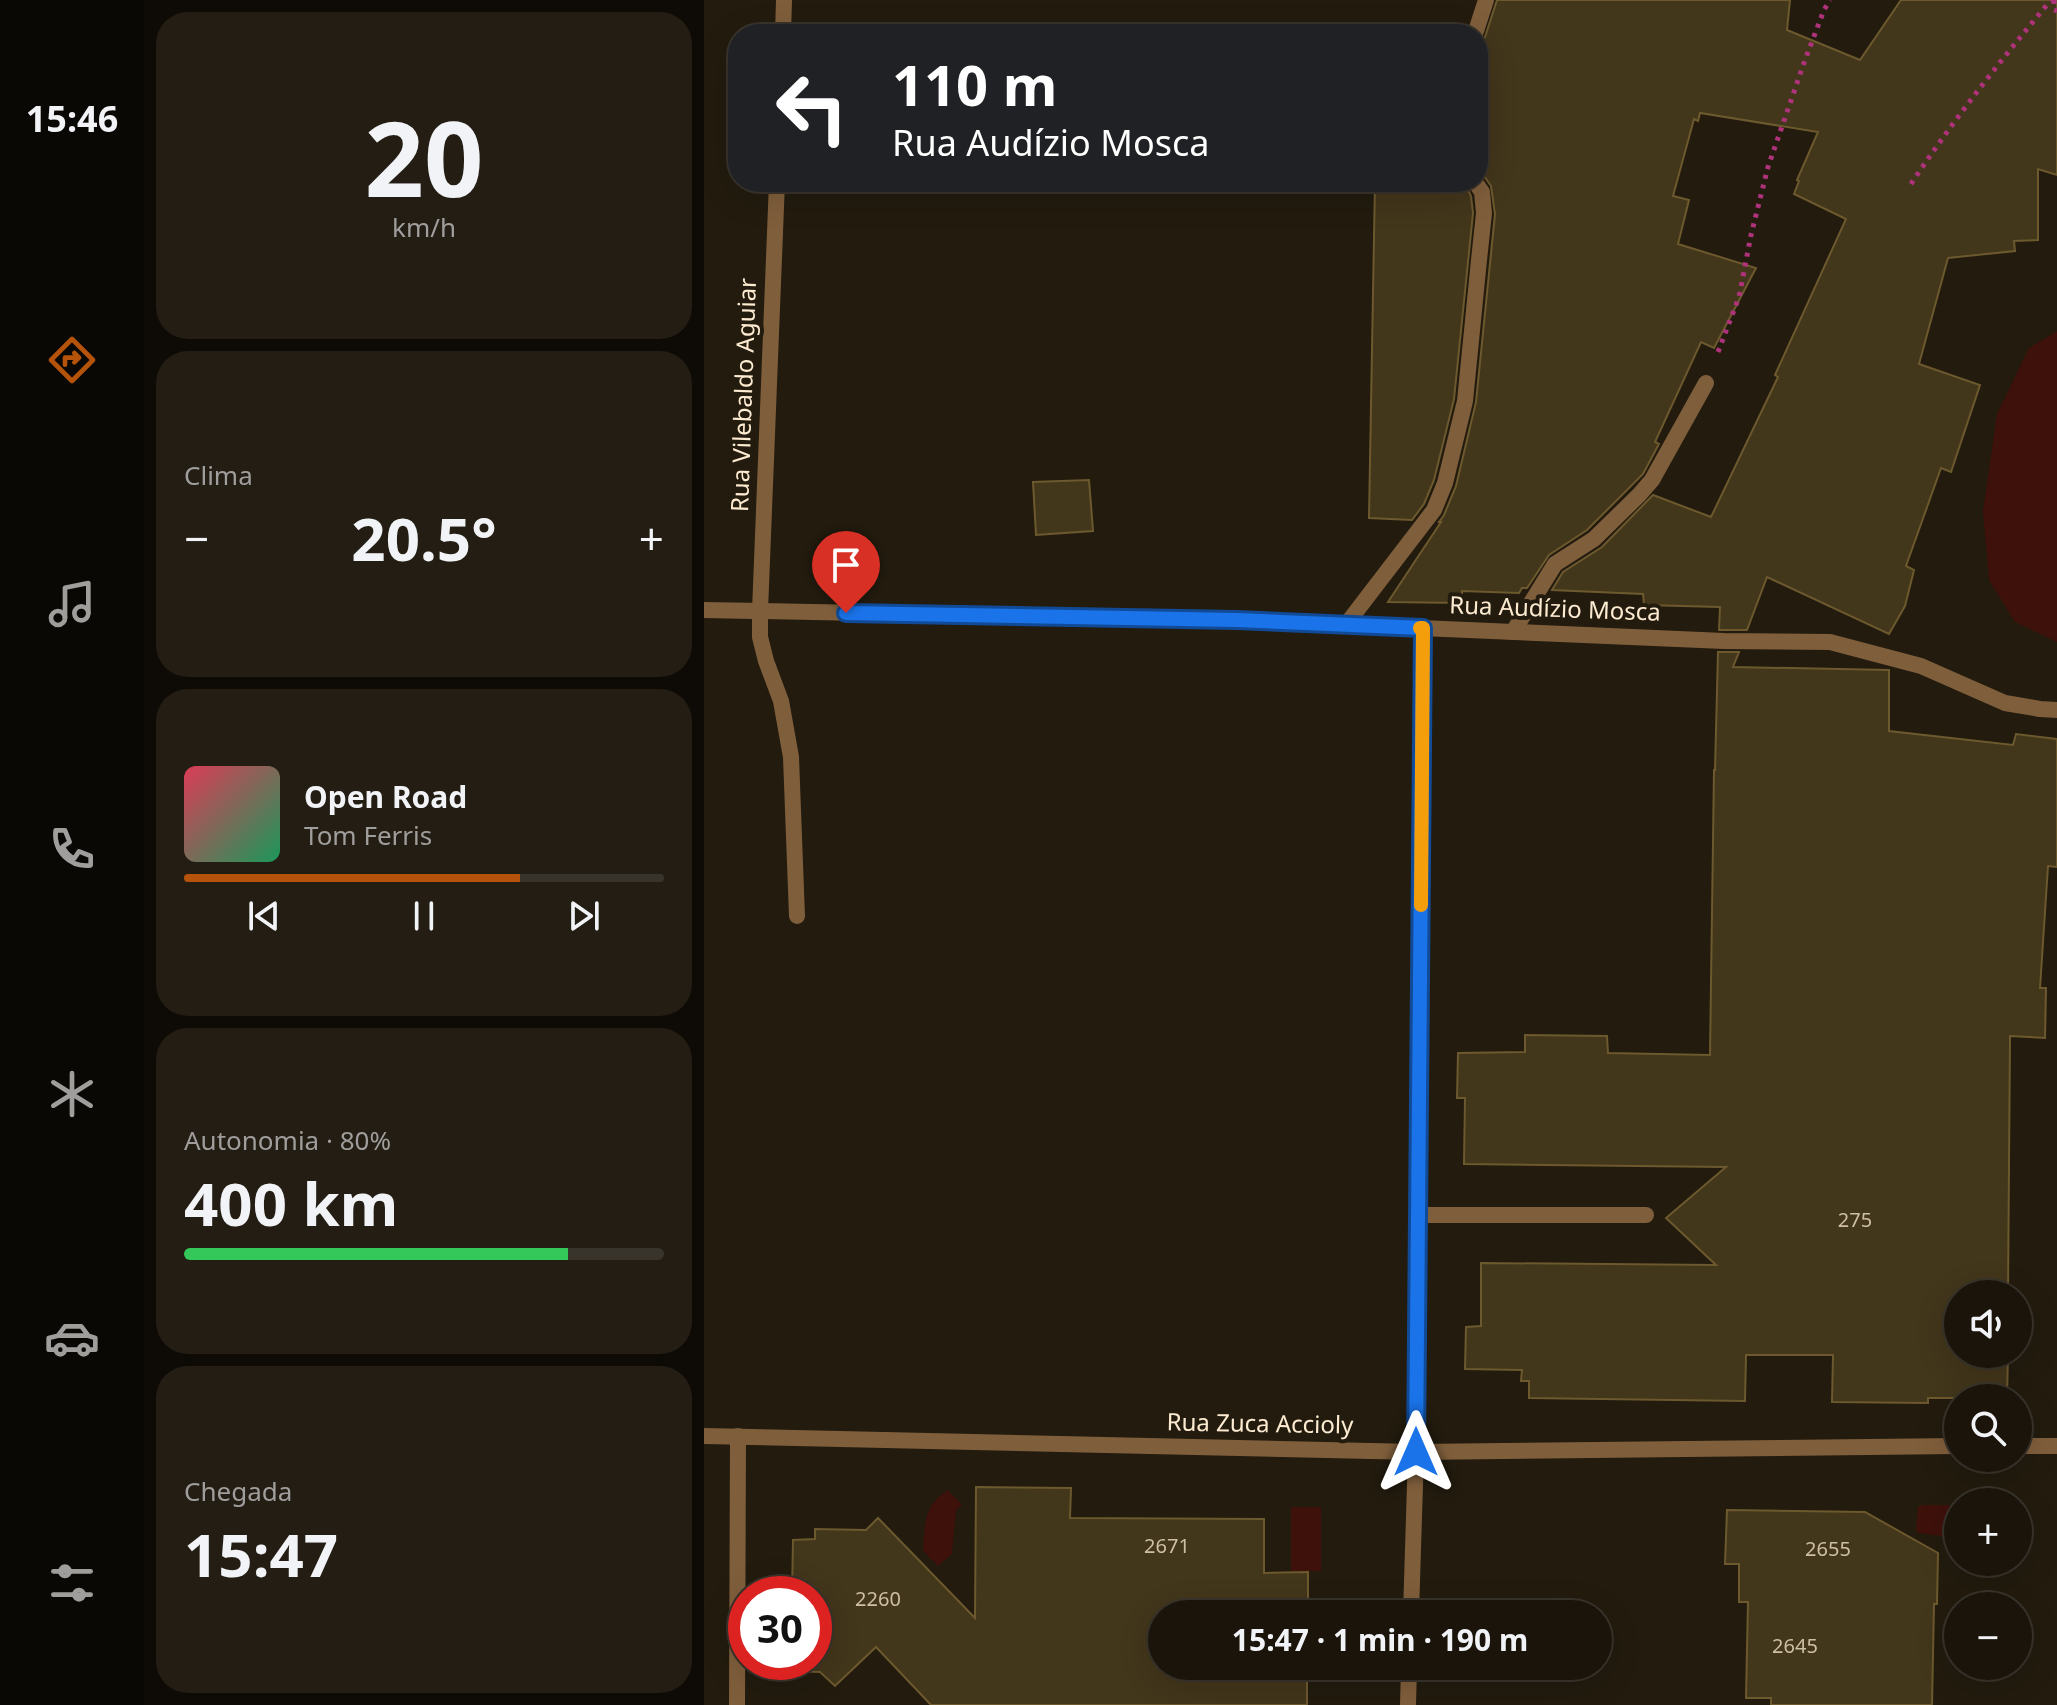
<!DOCTYPE html>
<html lang="pt">
<meta charset="utf-8">
<style>
:root{--surface:#1a140a;--page:#231d13;--text:#f1f3f6;--muted:#9f9e9c;--line:#38332b;--accent:#b45309}
body{margin:0;font-family:"Noto Sans",sans-serif;background:var(--page);color:var(--text);height:100vh;display:flex;flex-direction:column;font-size:30px;white-space:nowrap}
*{box-sizing:border-box;margin:0}
p{font-size:26px;color:var(--muted)}
.icon{flex:none;width:44px;height:44px;fill:none;stroke:currentColor;stroke-width:2;stroke-linecap:round;stroke-linejoin:round}
.map{position:relative;flex:1;overflow:hidden}
.panel{display:flex;flex-direction:column;gap:12px;padding:12px;background:#0e0b06;width:560px}
.panel>*{flex:none}
.banner{position:absolute;left:24px;top:24px;width:760px;height:168px;border-radius:32px;box-shadow:0 8px 32px #0002,0 0 0 2px var(--line);background:#202124;color:#fff;overflow:hidden}
.controls{position:absolute;left:1240px;top:1280px;display:grid;gap:16px}
.controls a{display:grid;place-items:center;width:88px;height:88px;border-radius:50%;background:var(--surface);box-shadow:0 8px 32px #0002,0 0 0 2px var(--line);font-size:40px}
.speed{position:absolute;left:24px;top:1576px;display:flex;gap:16px;font-size:40px;font-weight:700;text-align:center}
.speed>*{display:grid;place-content:center;width:104px;height:104px;border-radius:50%;background:var(--surface);box-shadow:0 8px 32px #0002,0 0 0 2px var(--line);line-height:1}
.speed .limit{border:12px solid #d22;background:#fff;color:#111}
.pin{position:absolute;display:grid;place-items:center;width:68px;height:68px;color:#fff;margin:-82px -34px;border-radius:50% 50% 50% 0;rotate:-45deg;box-shadow:0 0 8px #0007}
.pin .icon{rotate:45deg}
.me{position:absolute;width:88px;margin:-44px;rotate:0deg;stroke-linejoin:round;filter:drop-shadow(0 0 6px #0008)}
.turn{display:flex;align-items:center;gap:28px;height:168px;padding:0 32px;font-size:36px}
.turn .icon{width:104px;height:104px;stroke-width:2.5}
.turn b{display:block;font-size:56px;line-height:68px}
.big{font-size:60px;font-weight:700;line-height:1.1}
.panel .widget{flex:1;display:flex;flex-direction:column;justify-content:center;gap:12px;min-width:0;padding:0 28px;border-radius:32px;background:var(--page)}
.panel .dial{align-items:center;gap:0}
.dial b{font-size:104px;line-height:1}
.song{display:flex;align-items:center;gap:24px}
.cover{width:96px;height:96px;border-radius:12px;background:linear-gradient(135deg,hsl(350 70% 55%),hsl(150 70% 35%))}
.played{height:8px;border-radius:4px;background:linear-gradient(90deg,var(--accent) 70%,var(--line) 70%)}
.keys{display:flex;justify-content:space-around;direction:ltr}
.heat{display:flex;justify-content:space-between;align-items:center;font-size:44px;direction:ltr}
.charge{height:12px;border-radius:6px;background:linear-gradient(90deg,#34c759 80%,var(--line) 0)}
.trip{position:absolute;left:444px;top:1600px;width:464px;height:80px;border-radius:40px;background:var(--surface);box-shadow:0 8px 32px #0002,0 0 0 2px var(--line);font-weight:700;line-height:80px;text-align:center}
main{display:flex;flex:1;min-height:0}
.menu{display:flex;flex-direction:column;width:144px;justify-content:space-around;align-items:center;background:#0a0804;color:var(--muted)}
.menu .icon{width:56px;height:56px}
.menu .on{color:var(--accent)}
.menu b{font-size:36px;color:var(--text)}
.map>svg:first-child{display:block}
</style>
<main>
<nav class="menu">
<b>15:46</b>
<svg class="icon on" aria-label="directions" viewBox="0 0 24 24"><path d="M12 3l9 9-9 9-9-9zM9 14v-3h6M13 9l2 2-2 2"/></svg>
<svg class="icon" aria-label="music" viewBox="0 0 24 24"><path d="M9 18V5l10-2v13"/><circle cx="6" cy="18" r="3"/><circle cx="16" cy="16" r="3"/></svg>
<svg class="icon" aria-label="phone" viewBox="0 0 24 24"><path d="M5 4h4l2 5-3 2q2 4 5 5l2-3 5 2v4C11 20 4 13 5 4z"/></svg>
<svg class="icon" aria-label="climate" viewBox="0 0 24 24"><path d="M12 3v18M4 7l16 10M4 17L20 7"/></svg>
<svg class="icon" aria-label="car" viewBox="0 0 24 24"><path d="M5 17H2v-5l4-1 3-4h7l3 4 3 1v5h-3M9 17h6M6 11h13"/><circle cx="7" cy="17" r="2"/><circle cx="17" cy="17" r="2"/></svg>
<svg class="icon" aria-label="filters" viewBox="0 0 24 24"><path d="M4 7h16M4 17h16"/><circle cx="9" cy="7" r="2"/><circle cx="15" cy="17" r="2"/></svg>
</nav>
<section class="panel">
<div class="widget dial"><b>20</b><p>km/h</p></div>
<div class="widget"><p>Clima</p>
<div class="heat"><a>−</a><b class="big">20.5°</b><a>+</a></div>
</div>
<div class="widget">
<div class="song"><i class="cover"></i><div><b>Open Road</b><p>Tom Ferris</p></div></div>
<div class="played"></div>
<div class="keys"><svg class="icon" aria-label="previous" viewBox="0 0 24 24"><path d="M18 5L8 12l10 7zM5 5v14"/></svg><svg class="icon" aria-label="pause" viewBox="0 0 24 24"><path d="M8 5v14M16 5v14"/></svg><svg class="icon" aria-label="next" viewBox="0 0 24 24"><path d="M6 5l10 7-10 7zM19 5v14"/></svg></div>
</div>
<div class="widget"><p>Autonomia · 80%</p><b class="big">400 km</b><div class="charge"></div></div>
<div class="widget"><p>Chegada</p><b class="big">15:47</b></div>
</section>
<div class="map">
<svg width="1353" height="1705" viewBox="0 0 1353 1705">
<rect width="100%" height="100%" fill="#221b0e"/>
<!-- water -->
<g fill="#3e110b">
<polygon points="1353,331 1353,642 1311,622 1285,580 1279,511 1293,414 1325,348"/>
<path d="M244,1490L258,1505L252,1510L248,1554L234,1566L219,1551C221,1524 219,1506 244,1490Z"/>
<polygon points="1218,1505 1254,1505 1254,1538 1214,1533 1212,1530 1214,1507"/>
<rect x="587" y="1507" width="30" height="64"/>
</g>
<!-- building -->
<g fill="#42361b" stroke="#6d592e" stroke-width="2">
<polygon points="793,0 1086,0 1083,30 1156,60 1197,0 1353,0 1353,175 1334,169 1334,240 1310,241 1311,251 1244,258 1215,364 1276,385 1247,472 1237,468 1202,566 1210,570 1201,606 1185,634 1063,577 1043,630 1015,630 1016,607 940,605 939,594 848,590 859,572 898,547 949,495 1007,517 1074,377 1071,375 1142,219 1090,194 1095,181 1093,180 1114,132 996,113 994,121 990,119 969,196 985,200 974,244 1052,268 1010,348 997,342 951,442 955,444 939,474 883,530 845,555 823,588 818,588 815,593 758,591 758,603 684,602 737,522 735,522 740,515 752,486 772,402 791,214 787,186 780,176 774,172 774,44 781,37"/>
<polygon points="671,182 760,182 767,196 769,213 750,399 730,480 720,504 708,520 665,518"/>
<polygon points="385,480 389,531 332,535 329,482"/>
<polygon points="1014,652 1035,652 1029,667 1185,670 1185,731 1309,745 1312,734 1353,739 1353,867 1344,866 1336,988 1342,988 1341,1038 1306,1036 1304,1294 1254,1294 1254,1354 1304,1354 1303,1398 1224,1398 1224,1403 1128,1402 1129,1355 1042,1355 1041,1401 825,1398 825,1381 817,1381 818,1370 761,1369 762,1327 777,1326 777,1263 1012,1265 962,1218 1022,1167 760,1164 761,1098 753,1098 754,1053 821,1052 821,1035 903,1036 904,1053 1006,1055 1010,770 1011,770"/>
<polygon points="272,1487 367,1488 366,1518 560,1519 560,1573 604,1572 604,1614 458,1614 458,1666 603,1666 603,1705 227,1705 172,1647 131,1686 116,1672 88,1671 88,1662 110,1662 110,1594 88,1594 89,1540 111,1539 111,1529 162,1530 174,1518 271,1618"/>
<polygon points="1023,1510 1161,1512 1234,1553 1233,1604 1230,1604 1228,1705 1067,1705 1067,1698 1042,1698 1044,1602 1035,1602 1035,1564 1021,1564"/>
</g>
<g fill="none" stroke-linecap="round" stroke-linejoin="round">
<!-- path -->
<g stroke="#af337b" stroke-width="5" stroke-dasharray="4 6" stroke-linecap="butt">
<polyline points="1350,0 1350,10 1353,11"/>
<path d="M1207,184C1250,119 1297,60 1347,0"/>
<polyline points="1014,352 1035,297 1047,235 1064,167 1101,60 1120,10 1126,0"/>
</g>
<!-- service -->
<polyline stroke="#7f5e3b" stroke-width="16" points="56,611 56,637 62,661 77,701 87,757 93,916"/>
<!-- minor -->
<g stroke="#7f5e3b" stroke-width="16">
<polyline points="79,34 80,0"/>
<polyline points="771,34 782,0"/>
<polyline points="0,610 533,620 1020,641 1126,642 1217,666 1301,703 1336,709 1353,710"/>
<polyline points="56,611 73,182"/>
<polyline points="641,626 730,510 741,483 761,401 775,260 780,213 778,192 771,182"/>
<polyline points="809,632 851,564 890,539 935,495 948,480 1002,383"/>
<polyline points="714,1215 942,1215"/>
<polyline points="0,1436 712,1452 1254,1446"/>
<polyline points="1314,1446 1353,1446"/>
<polyline points="707,1614 712,1452 719,628"/>
<polyline points="33,1705 34,1436"/>
<polyline points="704,1705 705,1666"/>
</g>
</g>
<g fill="none" stroke-linecap="round" stroke-linejoin="round">
<defs>
<polyline id="route" points="142,613 533,620 719,628 712,1452"/>
</defs>
<!-- route casing -->
<use href="#route" stroke="#114b97" stroke-width="20"/>
<!-- route -->
<use href="#route" stroke="#1a73e8" stroke-width="14"/>
<!-- slow -->
<polyline stroke="#f59e0b" stroke-width="14" points="716,628 719,628 717,905"/>
</g>
<g text-anchor="middle" stroke-width="8" stroke-linejoin="round" paint-order="stroke">
<!-- number labels -->
<g font-size="20" fill="#cebea4">
<text x="1151" y="1227">275</text>
<text x="463" y="1553">2671</text>
<text x="1124" y="1556">2655</text>
<text x="174" y="1606">2260</text>
<text x="1091" y="1653">2645</text>
</g>
<!-- street labels -->
<g font-size="24" fill="#fdebd1" stroke="#221b0e">
<text transform="translate(40 395) rotate(-88)" y="8">Rua Vilebaldo Aguiar</text>
<text transform="translate(851 609) rotate(2)" y="8">Rua Audízio Mosca</text>
<text transform="translate(556 1424) rotate(1)" y="8">Rua Zuca Accioly</text>
</g>
</g>
</svg>
<div class="controls">
<a><svg class="icon" aria-label="sound" viewBox="0 0 24 24"><path d="M4 9h4l5-4v14l-5-4H4zM17 9q2 3 0 6"/></svg></a>
<a><svg class="icon" aria-label="search" viewBox="0 0 24 24"><circle cx="10" cy="10" r="6"/><path d="M15 15l6 6"/></svg></a>
<a>+</a>
<a>−</a>
</div>
<div class="speed"><div class="limit">30</div></div>
<div class="pin" style="left:142px;top:613px;background:#d93025"><svg class="icon" aria-label="arrive" viewBox="0 0 24 24"><path d="M6 21V4h12l-3 4 3 4H6"/></svg></div>
<svg class="me" style="left:712px;top:1452px" viewBox="-20 -20 40 40"><path d="M0-17L14 15 0 8-14 15z" fill="#1a73e8" stroke="#fff" stroke-width="4"/></svg>
<div class="trip">15:47 · 1 min · 190 m</div>
<div class="banner">
<div class="turn"><svg class="icon" aria-label="left" viewBox="0 0 24 24"><path d="M17 20v-9H6M10 6l-5 5 5 5"/></svg><div><b>110 m</b>Rua Audízio Mosca</div></div>
</div>
</div>
</main>
